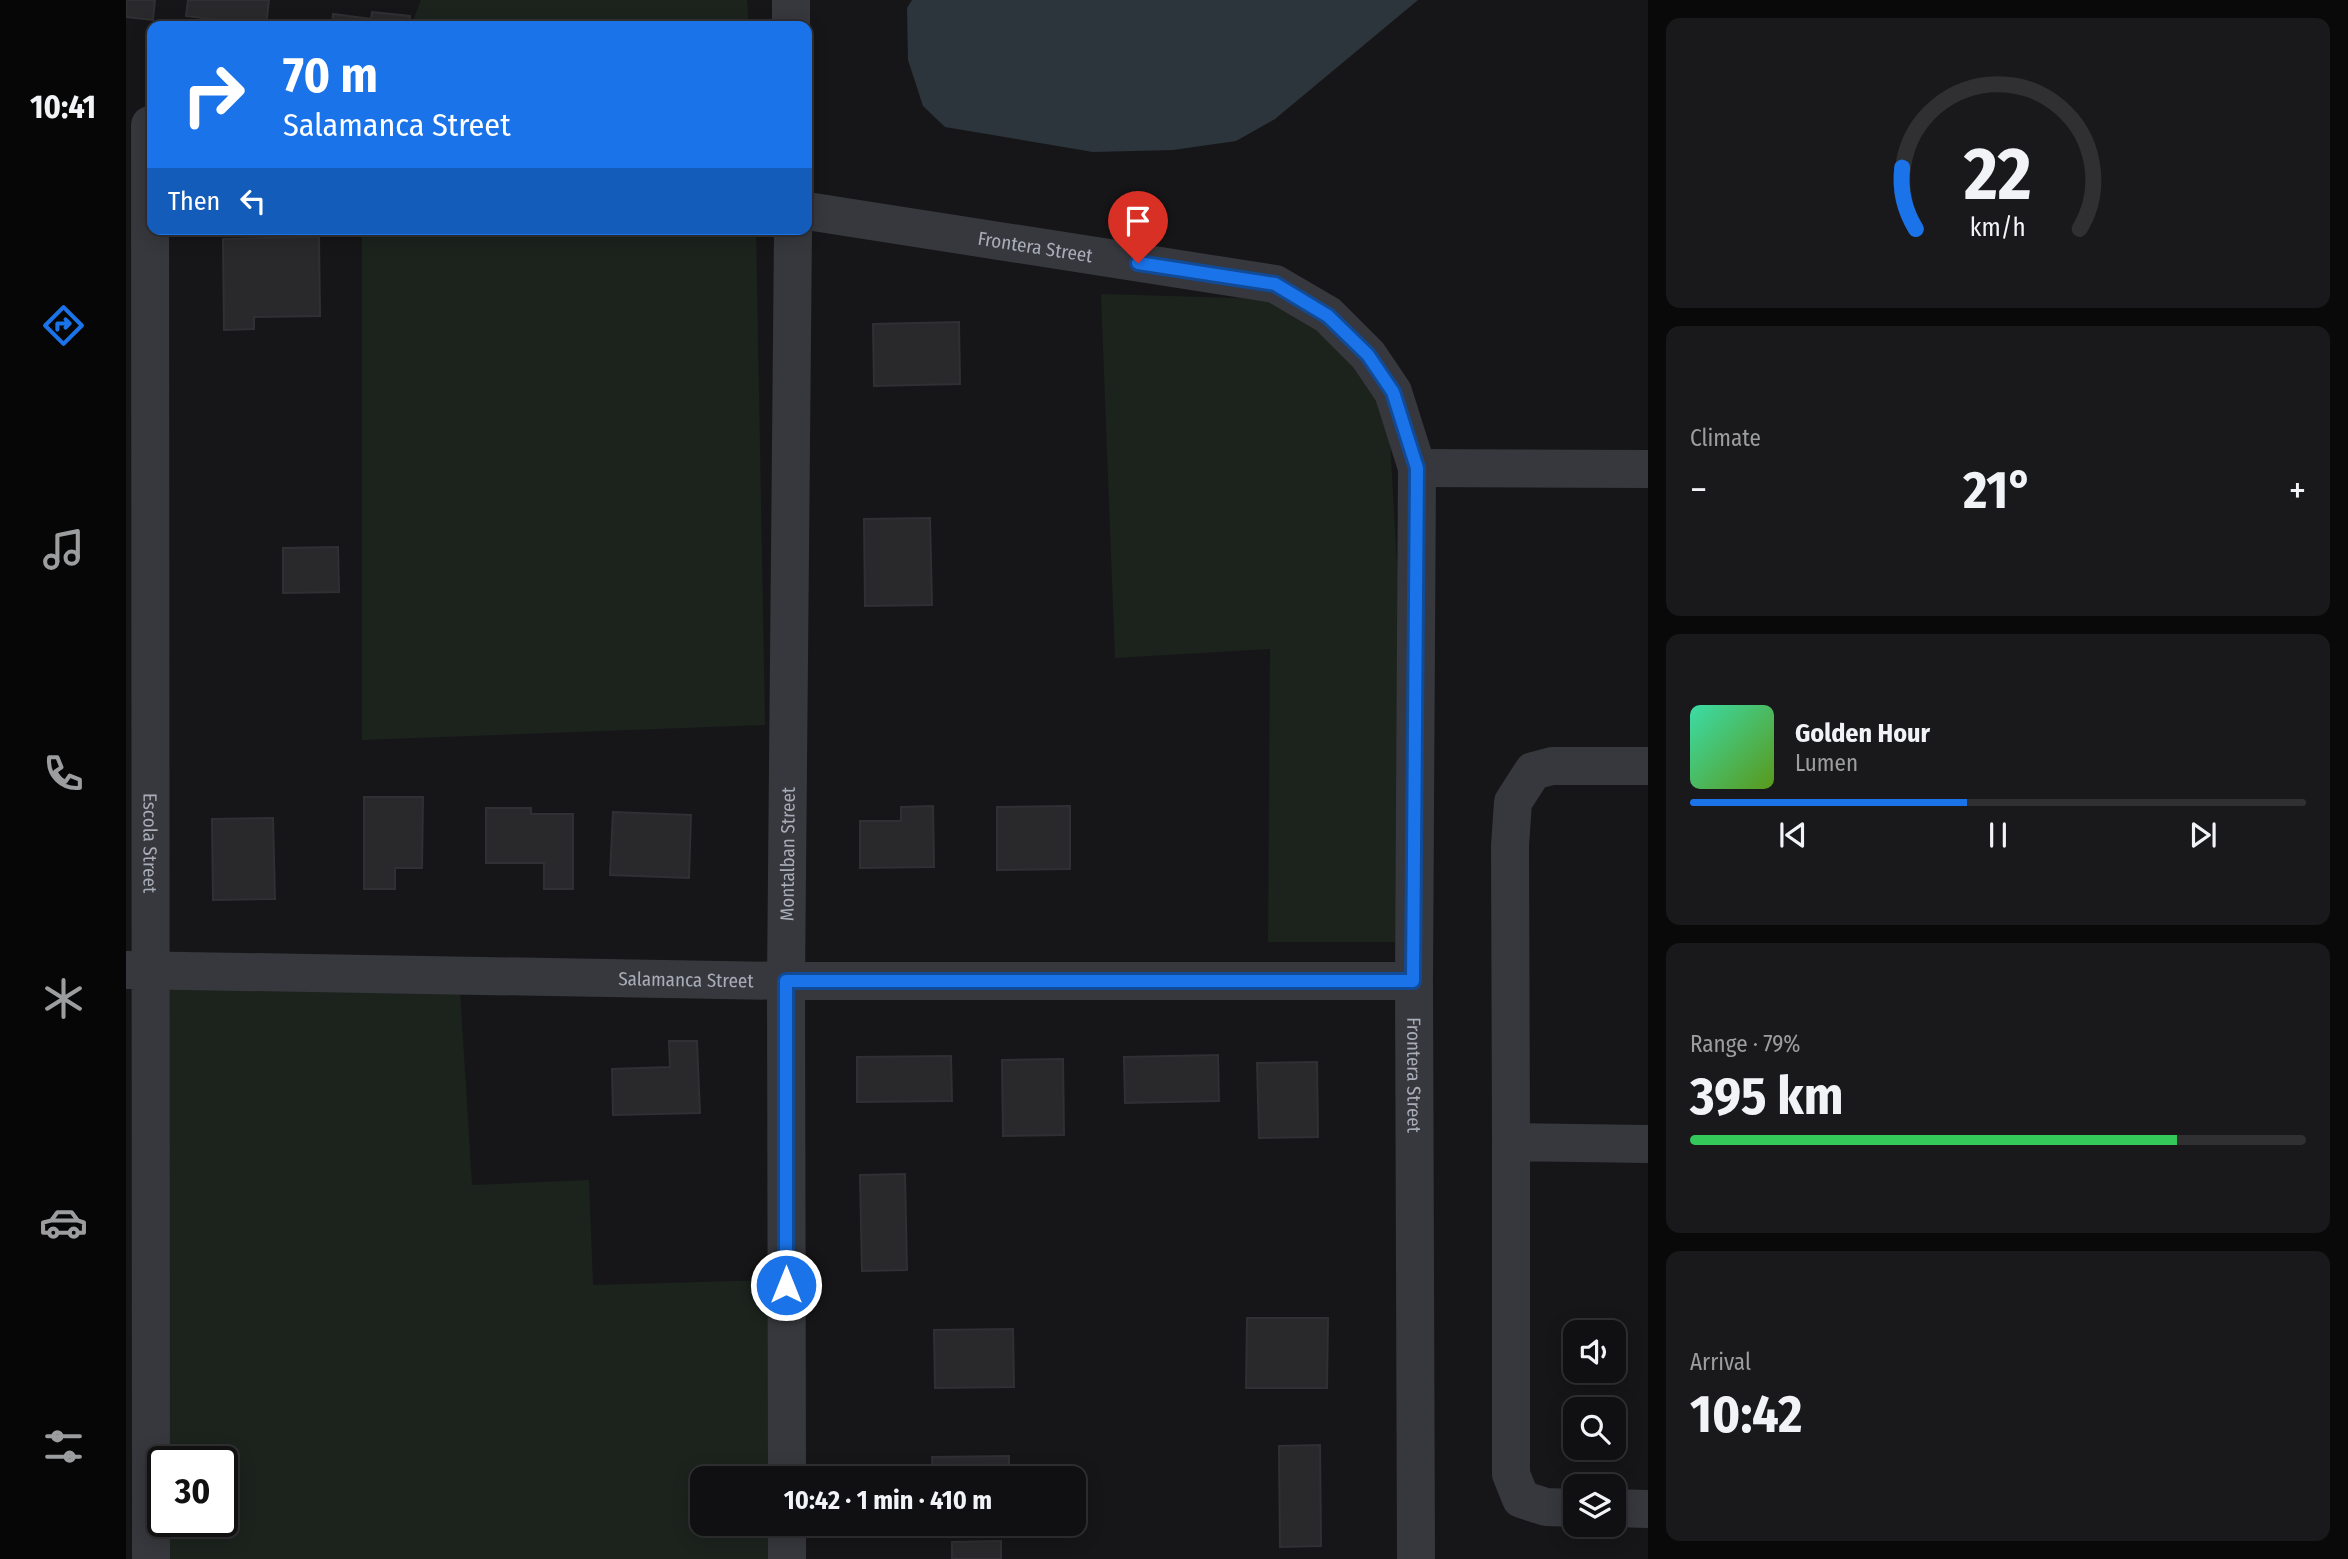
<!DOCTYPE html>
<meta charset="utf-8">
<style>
:root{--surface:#101012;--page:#19191b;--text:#f1f3f6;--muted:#9c9d9f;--line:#303032;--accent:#1a73e8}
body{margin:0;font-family:"Fira Sans Condensed",sans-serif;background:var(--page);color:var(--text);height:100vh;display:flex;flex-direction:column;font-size:26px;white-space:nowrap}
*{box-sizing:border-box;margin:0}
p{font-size:23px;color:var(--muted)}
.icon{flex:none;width:38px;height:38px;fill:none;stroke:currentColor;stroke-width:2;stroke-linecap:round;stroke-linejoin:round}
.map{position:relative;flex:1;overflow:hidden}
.side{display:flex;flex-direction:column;gap:18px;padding:18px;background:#09090a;width:700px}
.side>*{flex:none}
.hud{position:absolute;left:21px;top:21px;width:665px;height:214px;border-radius:14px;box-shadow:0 4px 18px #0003,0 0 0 2px var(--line);background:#1a73e8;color:#fff;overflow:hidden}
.controls{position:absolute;left:1437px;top:1320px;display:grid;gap:14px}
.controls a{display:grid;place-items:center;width:63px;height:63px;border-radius:14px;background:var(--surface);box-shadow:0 4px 18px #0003,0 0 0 2px var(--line);font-size:35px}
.speed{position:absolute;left:21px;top:1446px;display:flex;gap:14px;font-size:35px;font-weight:700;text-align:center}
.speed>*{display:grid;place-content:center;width:91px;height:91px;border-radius:50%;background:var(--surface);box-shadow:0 4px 18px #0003,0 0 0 2px var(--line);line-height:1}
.speed .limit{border:4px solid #111;border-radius:10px;background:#fff;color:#111}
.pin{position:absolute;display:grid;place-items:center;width:60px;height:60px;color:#fff;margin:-72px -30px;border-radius:50% 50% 50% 0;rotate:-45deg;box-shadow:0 0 7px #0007}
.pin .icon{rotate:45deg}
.me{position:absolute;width:77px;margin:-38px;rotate:0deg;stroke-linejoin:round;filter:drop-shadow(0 0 5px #0008)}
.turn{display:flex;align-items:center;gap:24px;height:147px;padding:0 21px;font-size:32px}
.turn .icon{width:91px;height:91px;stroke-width:2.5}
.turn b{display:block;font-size:49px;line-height:60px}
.then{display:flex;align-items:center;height:66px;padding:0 21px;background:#0003;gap:14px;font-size:26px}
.big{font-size:52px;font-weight:700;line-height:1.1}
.side .widget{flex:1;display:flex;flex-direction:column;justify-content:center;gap:10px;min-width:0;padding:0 24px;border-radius:14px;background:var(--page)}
.side .dial{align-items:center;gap:0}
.dial svg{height:182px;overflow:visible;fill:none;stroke:var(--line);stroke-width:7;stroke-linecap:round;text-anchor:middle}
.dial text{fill:var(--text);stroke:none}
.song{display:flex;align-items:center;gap:21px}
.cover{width:84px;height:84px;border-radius:10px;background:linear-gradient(135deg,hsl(160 70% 55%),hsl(90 70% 35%))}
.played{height:7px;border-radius:4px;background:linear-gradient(90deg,var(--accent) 45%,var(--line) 45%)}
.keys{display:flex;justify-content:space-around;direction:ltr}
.heat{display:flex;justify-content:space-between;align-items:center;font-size:38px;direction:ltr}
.charge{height:10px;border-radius:5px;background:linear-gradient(90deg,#34c759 79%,var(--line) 0)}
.trip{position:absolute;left:564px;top:1466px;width:396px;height:70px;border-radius:14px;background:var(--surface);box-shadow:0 4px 18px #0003,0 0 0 2px var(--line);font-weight:700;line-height:70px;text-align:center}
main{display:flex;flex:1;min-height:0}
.dock{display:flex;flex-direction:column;width:126px;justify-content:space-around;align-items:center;background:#060607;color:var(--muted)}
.dock .icon{width:49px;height:49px}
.dock .active{color:var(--accent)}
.dock b{font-size:32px;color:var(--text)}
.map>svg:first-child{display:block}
</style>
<main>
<nav class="dock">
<b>10:41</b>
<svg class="icon active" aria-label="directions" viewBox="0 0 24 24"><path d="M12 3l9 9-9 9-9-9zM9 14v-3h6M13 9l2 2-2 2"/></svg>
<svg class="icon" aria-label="music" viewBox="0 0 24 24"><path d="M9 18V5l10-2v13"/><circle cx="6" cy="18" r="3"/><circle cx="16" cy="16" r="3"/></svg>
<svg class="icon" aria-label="phone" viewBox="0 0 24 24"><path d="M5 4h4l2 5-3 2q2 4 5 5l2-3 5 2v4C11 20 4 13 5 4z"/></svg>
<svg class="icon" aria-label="climate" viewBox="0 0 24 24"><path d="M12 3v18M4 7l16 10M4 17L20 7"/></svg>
<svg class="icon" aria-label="car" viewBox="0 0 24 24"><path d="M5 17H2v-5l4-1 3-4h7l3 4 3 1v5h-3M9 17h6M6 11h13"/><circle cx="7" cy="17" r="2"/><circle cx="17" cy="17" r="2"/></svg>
<svg class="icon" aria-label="filters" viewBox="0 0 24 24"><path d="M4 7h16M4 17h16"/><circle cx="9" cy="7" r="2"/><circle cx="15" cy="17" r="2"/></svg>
</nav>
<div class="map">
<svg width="1522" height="1559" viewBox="0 0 1522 1559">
<rect width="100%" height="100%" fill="#161618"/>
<!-- green -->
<g fill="#1c231d">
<polygon points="295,0 621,0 623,26 285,26"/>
<polygon points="236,229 630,229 639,725 236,740"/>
<polygon points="975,294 1143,299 1190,327 1228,364 1250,398 1264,441 1272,581 1270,942 1142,942 1144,649 989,658"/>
<polygon points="43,986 334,991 346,1185 463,1180 467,1285 643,1280 643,1479 576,1479 576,1524 644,1524 644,1559 42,1559 42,1521 96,1521 96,1461 43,1461"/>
</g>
<!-- water -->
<polygon fill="#2c353c" points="786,0 1292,0 1149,119 1110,141 1047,150 967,152 819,127 797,106 782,60 781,8"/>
<!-- building -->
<g fill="#29292c" stroke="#303034" stroke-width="2">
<polygon points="0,0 29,0 27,20 0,17"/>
<polygon points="62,0 143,0 140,26 60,16"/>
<polygon points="246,12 284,16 283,26 206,26 207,14 245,19"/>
<polygon points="193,237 194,316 128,317 128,329 98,330 97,239"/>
<polygon points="833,322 834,384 748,386 747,324"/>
<polygon points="804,518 806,605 739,606 738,519"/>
<polygon points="212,547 213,592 157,593 157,548"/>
<polygon points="238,797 297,797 296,868 269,868 269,889 238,889"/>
<polygon points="807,806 808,867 734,868 734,821 775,821 775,807"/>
<polygon points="944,806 944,869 871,870 871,807"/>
<polygon points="360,808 405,808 405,814 447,814 447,889 418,889 418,863 360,863"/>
<polygon points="487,812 565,815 563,878 484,875"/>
<polygon points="147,818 149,899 87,900 86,819"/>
<polygon points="543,1041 571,1041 574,1113 487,1115 486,1069 544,1067"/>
<polygon points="1092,1055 1093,1101 999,1103 998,1057"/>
<polygon points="825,1056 826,1101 731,1102 731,1057"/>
<polygon points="937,1059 938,1135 877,1136 876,1060"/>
<polygon points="1191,1062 1192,1137 1133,1138 1131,1063"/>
<polygon points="779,1174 781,1270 736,1271 734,1175"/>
<polygon points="1121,1318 1202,1318 1201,1388 1120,1388"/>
<polygon points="887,1329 888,1387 809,1388 808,1330"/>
<polygon points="1194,1445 1195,1546 1154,1547 1153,1446"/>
<polygon points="883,1456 883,1479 807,1479 806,1457"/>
<polygon points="875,1541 875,1559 826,1559 826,1542"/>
</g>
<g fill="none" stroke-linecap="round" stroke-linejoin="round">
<!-- minor -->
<g stroke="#37383d" stroke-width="38">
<polyline points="665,0 665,26"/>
<path id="s1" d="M24,125L25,1559"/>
<path id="s2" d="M681,211L1149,284L1202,315L1242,355L1267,392L1291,468L1288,981L1290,1559"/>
<polyline points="1291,468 1522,469"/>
<path id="s3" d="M2,970L660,981H1288"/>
<polyline points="1385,1142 1384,846 1387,802 1407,771 1426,766 1522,766"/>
<path id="s4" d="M661,1479L660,981L667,229"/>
<polyline points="1449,1508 1420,1507 1395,1499 1385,1474 1385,1142 1522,1144"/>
<polyline points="1488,1508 1522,1509"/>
<polyline points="661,1524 661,1559"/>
</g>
</g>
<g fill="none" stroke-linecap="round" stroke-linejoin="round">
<defs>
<polyline id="route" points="660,1285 660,981 1287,981 1291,468 1267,392 1242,355 1202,316 1149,284 1012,263"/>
</defs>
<!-- route casing -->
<use href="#route" stroke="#114b97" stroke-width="18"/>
<!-- route -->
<use href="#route" stroke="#1a73e8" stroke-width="12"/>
</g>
<g text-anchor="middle" stroke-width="7" stroke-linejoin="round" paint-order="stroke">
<!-- street labels -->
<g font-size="19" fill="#a8adb8" stroke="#111113">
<text dy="7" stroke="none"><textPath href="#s2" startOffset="231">Frontera Street</textPath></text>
<text dy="7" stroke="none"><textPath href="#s1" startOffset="718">Escola Street</textPath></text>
<text dy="7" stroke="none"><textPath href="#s4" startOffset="625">Montalban Street</textPath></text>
<text dy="7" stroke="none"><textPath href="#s3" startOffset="558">Salamanca Street</textPath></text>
<text dy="7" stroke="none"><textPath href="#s2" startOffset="1323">Frontera Street</textPath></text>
</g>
</g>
</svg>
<div class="controls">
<a><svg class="icon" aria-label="sound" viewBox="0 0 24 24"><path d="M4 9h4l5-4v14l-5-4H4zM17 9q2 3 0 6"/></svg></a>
<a><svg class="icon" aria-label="search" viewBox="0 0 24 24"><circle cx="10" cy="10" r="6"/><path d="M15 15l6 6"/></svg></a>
<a><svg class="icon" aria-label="layers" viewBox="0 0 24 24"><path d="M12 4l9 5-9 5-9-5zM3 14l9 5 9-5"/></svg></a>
</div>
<div class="speed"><div class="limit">30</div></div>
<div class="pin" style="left:1012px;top:263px;background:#d93025"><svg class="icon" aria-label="arrive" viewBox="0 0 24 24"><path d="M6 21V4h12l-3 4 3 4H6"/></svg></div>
<svg class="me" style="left:660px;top:1285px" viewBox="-20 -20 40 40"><circle r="17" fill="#1a73e8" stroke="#fff" stroke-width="3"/><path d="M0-11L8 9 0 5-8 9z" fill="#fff"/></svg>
<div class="trip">10:42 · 1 min · 410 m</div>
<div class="hud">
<div class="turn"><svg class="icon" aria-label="right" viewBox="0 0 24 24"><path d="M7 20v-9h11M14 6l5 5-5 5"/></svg><div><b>70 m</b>Salamanca Street</div></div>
<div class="then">Then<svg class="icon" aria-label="left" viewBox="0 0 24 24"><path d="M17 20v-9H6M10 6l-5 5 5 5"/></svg></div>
</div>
</div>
<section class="side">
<div class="widget dial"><svg viewBox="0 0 100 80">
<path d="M14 69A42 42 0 1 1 86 69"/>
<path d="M14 69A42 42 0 0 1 8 42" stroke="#1a73e8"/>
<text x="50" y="56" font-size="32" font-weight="700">22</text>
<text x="50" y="72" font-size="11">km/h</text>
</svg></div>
<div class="widget"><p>Climate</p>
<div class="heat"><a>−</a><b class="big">21°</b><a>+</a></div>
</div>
<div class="widget">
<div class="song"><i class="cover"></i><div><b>Golden Hour</b><p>Lumen</p></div></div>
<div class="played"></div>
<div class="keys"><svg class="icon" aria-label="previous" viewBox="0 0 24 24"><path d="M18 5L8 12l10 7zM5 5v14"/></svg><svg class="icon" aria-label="pause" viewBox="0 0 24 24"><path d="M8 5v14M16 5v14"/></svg><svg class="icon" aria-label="next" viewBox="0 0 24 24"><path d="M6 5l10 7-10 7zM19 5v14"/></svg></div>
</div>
<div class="widget"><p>Range · 79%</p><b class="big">395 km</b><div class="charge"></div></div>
<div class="widget"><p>Arrival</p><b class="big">10:42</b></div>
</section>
</main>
